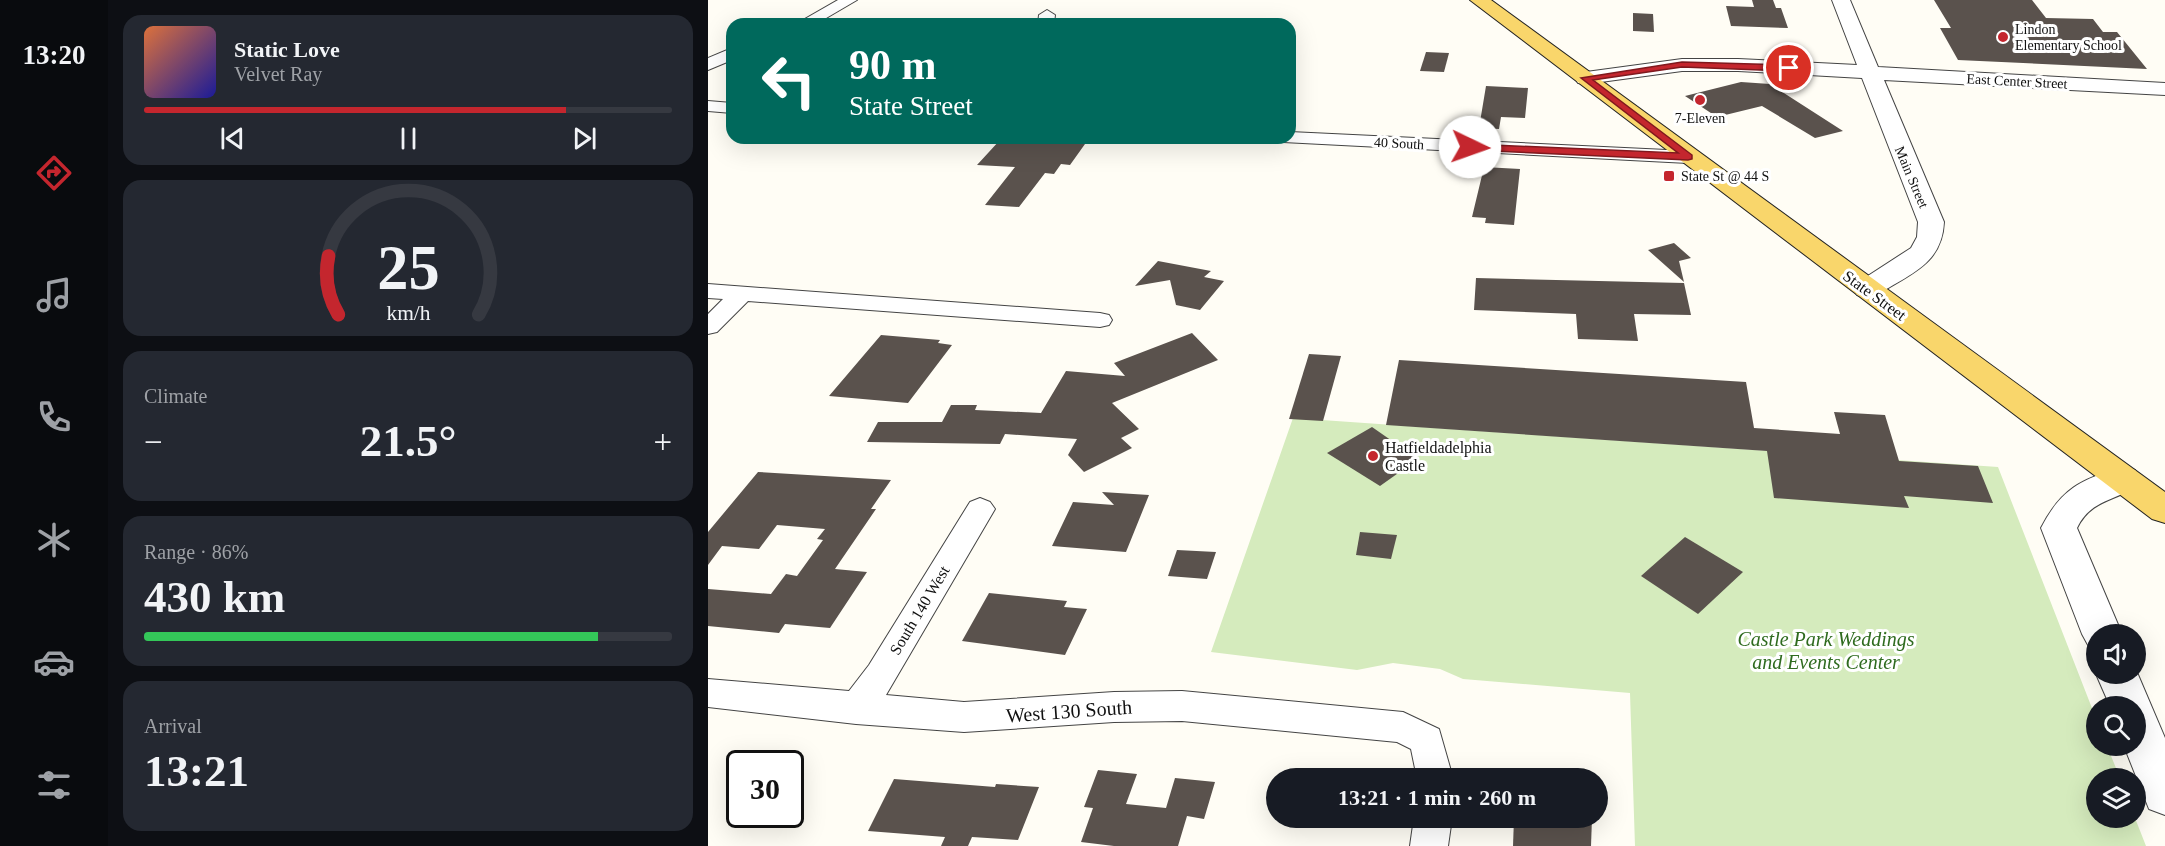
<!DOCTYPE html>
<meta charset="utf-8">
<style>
:root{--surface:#171b24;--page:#242831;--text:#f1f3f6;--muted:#9ea1a6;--line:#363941;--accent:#c4262e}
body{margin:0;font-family:Georgia,serif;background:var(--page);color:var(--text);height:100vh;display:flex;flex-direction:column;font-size:22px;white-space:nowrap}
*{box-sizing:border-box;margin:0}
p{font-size:20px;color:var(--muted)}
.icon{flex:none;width:33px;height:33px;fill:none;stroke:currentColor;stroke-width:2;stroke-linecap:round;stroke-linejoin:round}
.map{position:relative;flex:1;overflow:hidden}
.panel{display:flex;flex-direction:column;gap:15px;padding:15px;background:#0d0f14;width:600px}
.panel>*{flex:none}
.hud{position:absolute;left:18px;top:18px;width:570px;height:126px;border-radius:18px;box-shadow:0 6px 24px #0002;background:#00695c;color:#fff;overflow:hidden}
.fabs{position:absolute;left:1378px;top:624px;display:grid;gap:12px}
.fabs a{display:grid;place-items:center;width:60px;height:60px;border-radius:50%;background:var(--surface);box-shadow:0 6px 24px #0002;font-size:30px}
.speed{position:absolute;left:18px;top:750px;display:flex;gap:12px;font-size:30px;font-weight:700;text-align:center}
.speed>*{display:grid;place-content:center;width:78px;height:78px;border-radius:50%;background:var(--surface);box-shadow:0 6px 24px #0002;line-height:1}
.speed .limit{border:3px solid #111;border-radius:9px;background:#fff;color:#111}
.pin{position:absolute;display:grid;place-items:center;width:51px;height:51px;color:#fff;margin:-26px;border:3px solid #fff;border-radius:50%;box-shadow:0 2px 6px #0007}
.me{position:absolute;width:66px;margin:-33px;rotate:93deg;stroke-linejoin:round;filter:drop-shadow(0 0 4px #0008)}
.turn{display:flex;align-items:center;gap:21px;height:126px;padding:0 24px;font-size:27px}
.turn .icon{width:78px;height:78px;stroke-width:2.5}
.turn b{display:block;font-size:42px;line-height:51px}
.big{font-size:45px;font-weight:700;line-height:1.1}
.panel .card{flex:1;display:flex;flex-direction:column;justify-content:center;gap:9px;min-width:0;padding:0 21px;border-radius:18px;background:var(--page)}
.panel .dial{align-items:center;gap:0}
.dial svg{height:156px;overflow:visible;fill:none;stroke:var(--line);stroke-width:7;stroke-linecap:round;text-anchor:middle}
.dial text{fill:var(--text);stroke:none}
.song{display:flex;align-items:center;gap:18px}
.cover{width:72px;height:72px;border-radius:9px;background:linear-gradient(135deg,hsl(20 70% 55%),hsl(240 70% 35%))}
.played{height:6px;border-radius:3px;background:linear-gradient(90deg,var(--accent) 80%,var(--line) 80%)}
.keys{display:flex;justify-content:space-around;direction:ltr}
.heat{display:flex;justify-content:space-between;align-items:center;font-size:33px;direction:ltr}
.charge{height:9px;border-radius:4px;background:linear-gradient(90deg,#34c759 86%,var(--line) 0)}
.trip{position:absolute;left:558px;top:768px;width:342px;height:60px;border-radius:30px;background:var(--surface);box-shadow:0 6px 24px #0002;font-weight:700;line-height:60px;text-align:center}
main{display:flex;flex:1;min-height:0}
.menu{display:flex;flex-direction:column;width:108px;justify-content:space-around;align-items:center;background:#090b0e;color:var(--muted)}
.menu .icon{width:42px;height:42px}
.menu .selected{color:var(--accent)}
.menu b{font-size:27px;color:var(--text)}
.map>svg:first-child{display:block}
</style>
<main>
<nav class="menu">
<b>13:20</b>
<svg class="icon selected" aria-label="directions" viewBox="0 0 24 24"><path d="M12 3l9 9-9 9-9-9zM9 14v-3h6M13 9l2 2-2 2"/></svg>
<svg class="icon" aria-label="music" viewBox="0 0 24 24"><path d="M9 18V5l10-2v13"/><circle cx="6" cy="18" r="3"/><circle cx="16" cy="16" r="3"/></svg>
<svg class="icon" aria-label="phone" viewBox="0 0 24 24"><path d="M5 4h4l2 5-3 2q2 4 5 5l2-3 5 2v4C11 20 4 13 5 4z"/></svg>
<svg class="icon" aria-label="climate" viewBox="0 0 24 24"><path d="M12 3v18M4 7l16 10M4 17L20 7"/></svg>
<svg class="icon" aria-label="car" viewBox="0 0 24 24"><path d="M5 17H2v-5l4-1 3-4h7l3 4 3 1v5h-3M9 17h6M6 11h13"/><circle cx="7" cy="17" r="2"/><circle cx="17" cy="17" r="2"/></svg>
<svg class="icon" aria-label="filters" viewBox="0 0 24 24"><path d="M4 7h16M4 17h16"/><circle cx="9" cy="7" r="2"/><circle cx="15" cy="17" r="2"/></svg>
</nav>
<section class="panel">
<div class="card">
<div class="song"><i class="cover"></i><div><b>Static Love</b><p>Velvet Ray</p></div></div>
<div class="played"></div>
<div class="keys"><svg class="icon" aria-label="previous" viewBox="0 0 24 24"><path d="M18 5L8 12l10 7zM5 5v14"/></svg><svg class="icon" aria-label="pause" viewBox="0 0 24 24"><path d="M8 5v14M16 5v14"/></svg><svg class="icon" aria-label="next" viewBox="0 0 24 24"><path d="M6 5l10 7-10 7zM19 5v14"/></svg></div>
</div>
<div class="card dial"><svg viewBox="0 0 100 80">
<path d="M14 69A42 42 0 1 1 86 69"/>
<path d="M14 69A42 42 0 0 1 9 39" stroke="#c4262e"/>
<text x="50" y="56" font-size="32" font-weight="700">25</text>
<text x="50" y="72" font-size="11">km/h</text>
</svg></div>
<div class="card"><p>Climate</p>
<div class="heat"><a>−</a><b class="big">21.5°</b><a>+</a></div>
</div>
<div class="card"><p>Range · 86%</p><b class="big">430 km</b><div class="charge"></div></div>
<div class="card"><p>Arrival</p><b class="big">13:21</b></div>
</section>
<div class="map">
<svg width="1457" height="846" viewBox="0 0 1457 846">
<rect width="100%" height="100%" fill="#fffdf5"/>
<!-- green -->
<polygon fill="#d5ebbd" points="585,418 1290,467 1389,721 1389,746 1399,746 1412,778 1389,778 1389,818 1427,818 1438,846 927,846 922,693 755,679 732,669 685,663 649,670 503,652"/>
<!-- building -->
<g fill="#5a524d">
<polygon points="1044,0 1065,0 1068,8 1073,8 1080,28 1023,26 1018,6 1046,7"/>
<polygon points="1226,0 1324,0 1338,18 1385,19 1395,32 1409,32 1439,69 1250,60 1232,28 1243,28"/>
<polygon points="925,13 945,14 946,32 925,31"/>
<polygon points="718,52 741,53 736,72 712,71"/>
<polygon points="1033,82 1062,84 1135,131 1107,138 1054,106 1009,117 977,96"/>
<polygon points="778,86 820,88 817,118 793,117 791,129 771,128"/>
<polygon points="292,140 377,144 362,165 353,164 346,174 337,173 311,207 277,205 307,167 269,165"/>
<polygon points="776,167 812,169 806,225 777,223 778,218 764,217"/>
<polygon points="966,243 983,258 971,261 976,282 940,250"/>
<polygon points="450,261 503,271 496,277 516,281 492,310 468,305 462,280 427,286"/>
<polygon points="768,278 976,283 983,315 926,314 930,341 870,339 868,314 766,310"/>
<polygon points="484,333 510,360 404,403 431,429 413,438 424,448 376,472 360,455 369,439 297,434 292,444 159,442 170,422 234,422 243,405 269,405 267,410 333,413 358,371 417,376 406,363"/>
<polygon points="173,335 232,340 230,343 244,345 200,403 121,396"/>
<polygon points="601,354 633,356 615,421 581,419"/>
<polygon points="691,360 1038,382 1046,428 1132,434 1126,412 1177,415 1191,461 1270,466 1285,503 1196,496 1201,508 1066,498 1059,451 678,425"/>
<polygon points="664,427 710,459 672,486 619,453"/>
<polygon points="50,472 183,480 163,509 168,509 127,569 159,572 122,628 77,624 71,633 0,626 0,589 63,594 78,574 89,576 115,540 109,539 117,529 69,525 51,549 14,546 0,565 0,532"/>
<polygon points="394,492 441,495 418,552 344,546 365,502 406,505"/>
<polygon points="652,532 689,535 683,559 648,555"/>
<polygon points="977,537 1035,572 990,614 933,576"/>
<polygon points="469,550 508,552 499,579 460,576"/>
<polygon points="281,593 359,601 356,607 379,609 357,655 254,641"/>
<polygon points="390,770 429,774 418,804 458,808 467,778 507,782 496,819 479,816 470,846 406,846 373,842 385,808 376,807"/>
<polygon points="186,779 287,787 288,784 331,787 310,840 264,837 260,846 233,846 237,837 160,831"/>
<polygon points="806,818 884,818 883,846 805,846"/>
</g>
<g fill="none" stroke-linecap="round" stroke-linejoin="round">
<defs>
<g id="minor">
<polygon points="130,0 149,0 108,24 88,24"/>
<polygon points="339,10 347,15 346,24 330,24 331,15"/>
<polygon points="24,48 24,60 0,70 0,58"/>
<polygon points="0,101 24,103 24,113 0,111"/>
<polygon points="582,132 980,151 990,157 980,163 575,142 572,138 582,138"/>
<polygon points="0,284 392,313 401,315 404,320 401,325 392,327 40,301 9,332 0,334 0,314 15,299 0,298"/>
<polygon points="272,498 282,502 287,509 178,695 256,702 406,692 474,691 695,712 731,729 745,778 709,778 703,749 689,742 474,721 406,722 256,732 148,724 0,707 0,679 141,691 161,665 262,502"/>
<polygon points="706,818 744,818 740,846 702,846"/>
</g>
<g id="tertiary">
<path d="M1124,0H1142L1170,67L1457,83V95L1176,80L1236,222C1234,265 1201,274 1169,295L1159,298L1149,295L1145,289L1149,283L1203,248L1209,237L1210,222L1154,78L1030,71H974L878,84L870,83L867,78L870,73L878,72L974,59H1030L1149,65Z"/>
<path d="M1415,467L1427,470L1432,479C1419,502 1385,494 1369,528L1414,634H1389V648L1380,645L1374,634L1333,528C1353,489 1373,479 1415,467Z"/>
<polygon points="1428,670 1457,738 1457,815 1441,809 1416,746 1428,746 1428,706 1402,706 1388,674 1428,674"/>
</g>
<polygon id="primary" points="762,0 783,0 1457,492 1457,523 1444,519"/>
</defs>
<!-- minor casing -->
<use href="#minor" stroke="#444" stroke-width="2"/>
<!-- tertiary casing -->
<use href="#tertiary" stroke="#444" stroke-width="2"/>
<!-- primary casing -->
<use href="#primary" stroke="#222" stroke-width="2"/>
<!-- minor -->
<use href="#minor" fill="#fff" fill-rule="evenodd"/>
<!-- tertiary -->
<use href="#tertiary" fill="#fff" fill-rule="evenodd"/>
<!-- primary -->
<use href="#primary" fill="#f9d66b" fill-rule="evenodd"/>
</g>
<!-- route -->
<polygon fill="#c4262e" stroke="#7f191e" stroke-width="1.5" points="974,62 1081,65 1085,68 1081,71 974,67 885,80 984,155 984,159 980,160 762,150 757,147 762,144 970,153 873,78"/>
<!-- markers -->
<g fill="#c4262e" stroke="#fff" stroke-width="2">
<circle cx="1295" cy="37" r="6"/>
<circle cx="992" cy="100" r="6"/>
<rect x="955" y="170" width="12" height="12" rx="3"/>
<circle cx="665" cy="456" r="6"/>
</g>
<g text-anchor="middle" stroke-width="6" stroke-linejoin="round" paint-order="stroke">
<!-- far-poi labels -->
<g font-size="14" fill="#111" stroke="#fff" text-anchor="start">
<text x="1307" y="34">Lindon<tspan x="1307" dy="16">Elementary School</tspan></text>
<text x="992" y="123" text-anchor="middle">7-Eleven</text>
<text x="973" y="181">State St @ 44 S</text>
</g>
<!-- far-street labels -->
<g font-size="14" fill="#111" stroke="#fff">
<text transform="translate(1309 81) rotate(3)" y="5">East Center Street</text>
<text transform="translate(691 143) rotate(3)" y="5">40 South</text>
<text transform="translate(1204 177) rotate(67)" y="5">Main Street</text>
</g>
<!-- street labels -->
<g font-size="16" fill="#111" stroke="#fff">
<text transform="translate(1167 295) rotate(36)" y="6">State Street</text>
<text transform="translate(211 610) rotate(-59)" y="6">South 140 West</text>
</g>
<!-- poi labels -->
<g font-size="16" fill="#111" stroke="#fff" text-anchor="start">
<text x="677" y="453">Hatfieldadelphia<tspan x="677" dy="18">Castle</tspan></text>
</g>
<!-- near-park labels -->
<g font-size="20" font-style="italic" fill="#2f6b1f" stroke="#fff">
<text x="1118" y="646">Castle Park Weddings<tspan x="1118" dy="23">and Events Center</tspan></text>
</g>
<!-- near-street labels -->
<g font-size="20" fill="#111" stroke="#fff">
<text transform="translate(361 711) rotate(-4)" y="7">West 130 South</text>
</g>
</g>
</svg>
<div class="fabs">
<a><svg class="icon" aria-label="sound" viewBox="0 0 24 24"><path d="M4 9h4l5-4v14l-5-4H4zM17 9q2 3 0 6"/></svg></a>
<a><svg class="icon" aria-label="search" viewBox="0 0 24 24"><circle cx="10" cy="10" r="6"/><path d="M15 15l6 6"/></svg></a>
<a><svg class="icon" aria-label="layers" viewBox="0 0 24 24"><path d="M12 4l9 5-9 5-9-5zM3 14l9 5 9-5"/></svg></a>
</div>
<div class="speed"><div class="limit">30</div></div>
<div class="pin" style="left:1081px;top:68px;background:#d93025"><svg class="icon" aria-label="arrive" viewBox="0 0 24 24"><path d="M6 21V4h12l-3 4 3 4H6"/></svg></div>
<svg class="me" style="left:762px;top:147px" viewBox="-20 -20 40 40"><circle r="19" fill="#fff"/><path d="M0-13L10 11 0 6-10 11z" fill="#c4262e"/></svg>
<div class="trip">13:21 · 1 min · 260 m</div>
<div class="hud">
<div class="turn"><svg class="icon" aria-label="left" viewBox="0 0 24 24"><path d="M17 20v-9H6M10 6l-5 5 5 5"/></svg><div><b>90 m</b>State Street</div></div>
</div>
</div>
</main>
